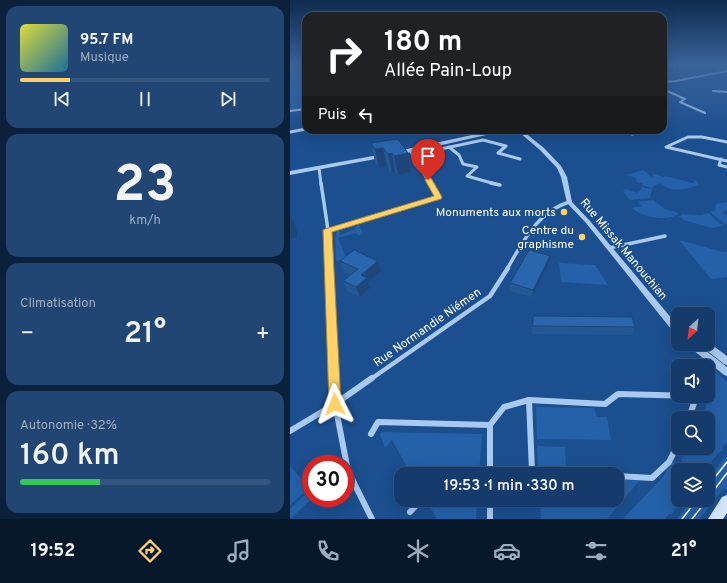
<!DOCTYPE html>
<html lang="fr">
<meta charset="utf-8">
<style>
:root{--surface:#143b6b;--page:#214673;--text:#f1f3f6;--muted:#9dadc1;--line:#33557e;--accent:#ffd166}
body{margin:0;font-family:Overpass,sans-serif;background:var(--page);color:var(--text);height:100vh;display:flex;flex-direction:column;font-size:15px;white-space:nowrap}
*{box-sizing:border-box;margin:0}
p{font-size:13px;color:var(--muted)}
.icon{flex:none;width:22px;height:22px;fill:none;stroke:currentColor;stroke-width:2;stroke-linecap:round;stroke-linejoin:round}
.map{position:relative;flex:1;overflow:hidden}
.panel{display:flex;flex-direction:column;gap:6px;padding:6px;background:#0b203b;width:290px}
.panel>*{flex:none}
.top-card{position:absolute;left:12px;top:12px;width:365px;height:122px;border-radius:12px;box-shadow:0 4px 16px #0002,0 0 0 1px var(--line);background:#202124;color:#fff;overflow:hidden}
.needle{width:26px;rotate:207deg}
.buttons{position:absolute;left:381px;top:307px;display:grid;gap:8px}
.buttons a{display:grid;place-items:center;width:44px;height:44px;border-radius:8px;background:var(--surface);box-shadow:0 4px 16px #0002,0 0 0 1px var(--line);font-size:20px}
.speed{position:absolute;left:12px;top:455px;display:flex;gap:8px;font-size:20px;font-weight:700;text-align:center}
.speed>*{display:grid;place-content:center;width:52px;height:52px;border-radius:50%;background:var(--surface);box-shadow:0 4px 16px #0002,0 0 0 1px var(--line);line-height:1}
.speed .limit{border:6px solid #d22;background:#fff;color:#111}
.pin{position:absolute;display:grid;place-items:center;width:34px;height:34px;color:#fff;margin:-41px -17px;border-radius:50% 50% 50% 0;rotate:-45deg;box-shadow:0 0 4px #0007}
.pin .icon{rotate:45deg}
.me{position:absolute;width:44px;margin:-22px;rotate:357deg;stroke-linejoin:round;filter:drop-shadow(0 0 3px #0008)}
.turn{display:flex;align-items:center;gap:14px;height:84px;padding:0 16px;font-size:18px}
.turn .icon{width:52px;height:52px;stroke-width:2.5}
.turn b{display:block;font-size:28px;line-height:34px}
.then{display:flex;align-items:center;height:38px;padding:0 16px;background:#0003;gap:8px;font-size:15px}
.big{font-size:30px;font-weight:600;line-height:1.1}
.panel .widget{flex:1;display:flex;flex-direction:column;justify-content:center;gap:6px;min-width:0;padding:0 14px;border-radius:12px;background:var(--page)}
.panel .dial{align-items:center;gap:0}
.dial b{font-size:52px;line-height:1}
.song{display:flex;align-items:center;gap:12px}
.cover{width:48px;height:48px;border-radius:6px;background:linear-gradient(135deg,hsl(60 70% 55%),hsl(200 70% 35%))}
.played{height:4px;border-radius:2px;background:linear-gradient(90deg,var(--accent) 20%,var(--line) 20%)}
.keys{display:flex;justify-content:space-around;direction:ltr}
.heat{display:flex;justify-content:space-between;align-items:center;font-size:22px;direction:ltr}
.charge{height:6px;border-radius:3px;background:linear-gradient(90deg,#34c759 32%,var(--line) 0)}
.trip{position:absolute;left:104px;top:467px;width:230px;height:40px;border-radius:12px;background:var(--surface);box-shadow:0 4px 16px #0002,0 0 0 1px var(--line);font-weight:600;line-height:40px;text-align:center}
.tabs{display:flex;height:64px;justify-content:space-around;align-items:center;background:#08182b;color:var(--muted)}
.tabs .icon{width:28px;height:28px}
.tabs .selected{color:var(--accent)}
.tabs b{font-size:18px;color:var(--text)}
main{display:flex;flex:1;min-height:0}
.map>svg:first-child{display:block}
</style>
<main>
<section class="panel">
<div class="widget">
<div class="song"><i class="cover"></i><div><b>95.7 FM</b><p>Musique</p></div></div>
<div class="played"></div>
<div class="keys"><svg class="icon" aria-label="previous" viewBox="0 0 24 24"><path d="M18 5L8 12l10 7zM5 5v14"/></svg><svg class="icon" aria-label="pause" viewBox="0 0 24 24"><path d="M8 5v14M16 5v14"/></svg><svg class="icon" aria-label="next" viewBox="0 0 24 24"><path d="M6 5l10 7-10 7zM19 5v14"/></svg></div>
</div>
<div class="widget dial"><b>23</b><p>km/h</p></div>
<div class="widget"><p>Climatisation</p>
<div class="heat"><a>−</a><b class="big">21°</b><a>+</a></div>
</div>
<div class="widget"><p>Autonomie · 32%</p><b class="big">160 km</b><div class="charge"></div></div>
</section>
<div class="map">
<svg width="437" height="519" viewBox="0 0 437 519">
<rect width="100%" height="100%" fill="#1b4f8f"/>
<!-- green -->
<g fill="#2461a8">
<polygon points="0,64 16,64 16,108 0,110"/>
<path d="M353,170L362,177L364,174L374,177L375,176L403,183L406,180L409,185C394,189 383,194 370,183L361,188L352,185L353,184L346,181L347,178L336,175Z"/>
<polygon points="352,187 362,189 360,198 340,200 333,192 335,189 348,193"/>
<path d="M363,200L375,209L389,213C380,223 350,217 342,208L352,206L348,202Z"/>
<polygon points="437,202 437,209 432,213 437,215 437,224 435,224 420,212 425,210 426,204"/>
<polygon points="419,213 430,224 435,225 422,228 393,220 394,219 389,217 392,214 410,215"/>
<polygon points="69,225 73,234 68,235 66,233 48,238 55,256 53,260 46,261 45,237 47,231 49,231 50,235 65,229 66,226"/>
<polygon points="389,240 433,252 437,251 437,277 421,279"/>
<polygon points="269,263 305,265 318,285 271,282"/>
<polygon points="418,366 427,372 437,382 437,442 432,447 433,450 429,452 415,470 388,470 388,500 391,500 382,514 379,514 375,519 333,519 373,477 383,459 387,469 391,469 389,464 393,463 391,458 395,457 393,454 397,452 395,448 418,448 418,418 413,418 416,406 417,396 418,396"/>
<polygon points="246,407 304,408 307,417 317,417 321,440 247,439"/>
<polygon points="92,432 192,434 189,474 121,474 102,440 95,448 90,434"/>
<polygon points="247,446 275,447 276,467 248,467"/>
<polygon points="437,455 437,489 433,489 410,519 387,519 402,500 418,500 418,479"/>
<polygon points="0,466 19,488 0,505"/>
<polygon points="327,479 349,481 317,519 251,519 250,500 327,500"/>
<polygon points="21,489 21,498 23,498 0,519 0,509"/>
<polygon points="136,500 187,500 186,519 147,519"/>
</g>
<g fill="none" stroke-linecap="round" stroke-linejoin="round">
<!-- minor-far4 -->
<g stroke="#a9c9ee" stroke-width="2">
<polyline points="373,89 395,99 390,102 415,113"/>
<polyline points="423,91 437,92"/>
</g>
<!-- minor-far3 -->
<g stroke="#a9c9ee" stroke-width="3">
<polyline points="335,130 342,134 354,130"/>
<polyline points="0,132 16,129"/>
<polyline points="437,142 412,137 398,137 376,147 437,161"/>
<polyline points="159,147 169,155 173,164 187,167 177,176 205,184"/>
<polyline points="120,150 140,184"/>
<polyline points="123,155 193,140 216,146 208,153 230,159"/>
<polyline points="431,159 429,165 437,167"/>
<polyline points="29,168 31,184"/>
</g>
<!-- minor-far2 -->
<g stroke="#a9c9ee" stroke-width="3.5">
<polyline points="31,183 38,230 40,269"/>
<polyline points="201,183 210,185"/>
<polyline points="38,230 148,197 139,183"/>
<polyline points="319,248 375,236"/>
<path d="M217,269C233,242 247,212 279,202"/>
</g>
<!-- minor-far1 -->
<g stroke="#a9c9ee" stroke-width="4.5">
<polyline points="40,268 44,379"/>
<polyline points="81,379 200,296 218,268"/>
</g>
<!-- minor -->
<g stroke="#a9c9ee" stroke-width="6">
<polyline points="44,378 45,404 58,471 82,519"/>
<polyline points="239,400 242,472 277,474"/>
<polyline points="399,418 406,397"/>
<polyline points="0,431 45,404 82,378"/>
<polyline points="81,434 88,422 200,425"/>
<polyline points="200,474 200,425 214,407 239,400 315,404 328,394 406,396"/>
<polyline points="327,476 362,478 379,462 388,444"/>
<polyline points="200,500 200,519"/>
<polyline points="120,512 131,500"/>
</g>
<!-- tertiary -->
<g fill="#a9c9ee" fill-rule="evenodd">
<polygon points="437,70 437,72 386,82 373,83 373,81 386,80"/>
<polygon points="16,108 16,110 0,112 0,110"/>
<polygon points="205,130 213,130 209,132 223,133 228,130 233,130 234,132 254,148 271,166 277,177 282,202 300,221 388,326 388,335 385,334 296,223 277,203 271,177 267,168 250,150 230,133 224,135 207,134 205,133 108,155 105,153 108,151"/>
<polygon points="94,154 97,156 96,157 0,175 0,171"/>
<polygon points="418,342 437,356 437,365 434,364 411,346 410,344 418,344"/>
<polygon points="397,344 407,344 437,367 437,376 434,375 398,346"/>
</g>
<!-- secondary -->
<polygon fill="#d6e6fa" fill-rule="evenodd" points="437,495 437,513 433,519 418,519 432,497"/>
<!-- tram -->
<g stroke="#fff" stroke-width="1.5">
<polyline points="418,486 437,462"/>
<polyline points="418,498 437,473"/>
<polyline points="392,519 407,500"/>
<polyline points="402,519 417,500"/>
</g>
</g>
<!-- wall -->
<g fill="#245895">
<polygon points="81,143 118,153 121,172 108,175 105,172 102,173 97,166 89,168 85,162"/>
<polygon points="260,256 259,263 242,297 220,291 220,283"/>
<polygon points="50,261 88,261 91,271 78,282 80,288 70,297 57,291 53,281 61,275 53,271"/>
<polygon points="243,316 345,327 343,335 242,334"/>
</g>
<!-- shaded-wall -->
<g fill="#1d4779">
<polygon points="93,148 97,166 89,168 85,149"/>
<polygon points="102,153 105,172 102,173 98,154"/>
<polygon points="118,153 121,172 108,175 104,156"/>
<polygon points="0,214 7,231 7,237 0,239"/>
<polygon points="260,256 259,263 242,297 243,290"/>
<polygon points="88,261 91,271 78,282 80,288 70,297 66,287 71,275"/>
</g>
<!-- building -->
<g fill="#2a66ad" stroke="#1d4779">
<polygon points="108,139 118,153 104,156 102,153 98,154 93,148 85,149 81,143"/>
<polygon points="64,250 88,261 71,275 77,278 66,287 53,281 68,269 50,261"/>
<polygon points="239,250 260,256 243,290 220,283"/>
<polygon points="243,316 342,317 345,327 243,326"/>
</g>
<!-- sky -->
<linearGradient id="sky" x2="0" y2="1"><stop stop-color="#0f2b4f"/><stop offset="0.47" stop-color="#39639b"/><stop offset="1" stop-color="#39639b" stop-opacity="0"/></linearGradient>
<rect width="437" height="137" fill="url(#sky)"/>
<!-- route -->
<polygon fill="#ffd166" stroke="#a68842" points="136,178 141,178 152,197 151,199 42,232 51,404 50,408 45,410 41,408 39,404 33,230 35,229 144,196 135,180"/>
<!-- markers -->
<g fill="#ffd166" stroke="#1b4f8f" stroke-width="1.5">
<circle cx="274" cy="212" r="4"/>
<circle cx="292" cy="237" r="4"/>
</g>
<g text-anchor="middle" stroke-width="4" stroke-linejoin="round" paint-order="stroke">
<!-- poi labels -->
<g font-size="12" fill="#fff" stroke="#1b4f8f" text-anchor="end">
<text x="266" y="216">Monuments aux morts</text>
<text x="284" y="234">Centre du<tspan x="284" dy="14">graphisme</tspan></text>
</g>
<!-- street labels -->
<g font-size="12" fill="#fff" stroke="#1b4f8f">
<text transform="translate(334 249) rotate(50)" y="4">Rue Missak Manouchian</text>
<text transform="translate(137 327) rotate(-35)" y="4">Rue Normandie Niémen</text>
</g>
</g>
</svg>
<div class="buttons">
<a><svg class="needle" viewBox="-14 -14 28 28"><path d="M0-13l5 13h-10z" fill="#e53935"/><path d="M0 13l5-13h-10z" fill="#9dadc1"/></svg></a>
<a><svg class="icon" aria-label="sound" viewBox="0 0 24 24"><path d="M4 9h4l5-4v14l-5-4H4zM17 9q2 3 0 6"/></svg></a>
<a><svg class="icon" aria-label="search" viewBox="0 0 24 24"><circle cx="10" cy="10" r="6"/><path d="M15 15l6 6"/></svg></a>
<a><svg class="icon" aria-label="layers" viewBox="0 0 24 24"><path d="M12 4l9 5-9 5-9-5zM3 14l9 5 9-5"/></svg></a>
</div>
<div class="speed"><div class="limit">30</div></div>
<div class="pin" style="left:138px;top:180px;background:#d93025"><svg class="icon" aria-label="arrive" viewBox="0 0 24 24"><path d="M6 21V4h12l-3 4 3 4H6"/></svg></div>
<svg class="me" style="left:45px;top:404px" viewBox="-20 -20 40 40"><path d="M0-17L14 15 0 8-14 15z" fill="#ffd166" stroke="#fff" stroke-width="4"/></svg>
<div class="trip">19:53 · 1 min · 330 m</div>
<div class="top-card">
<div class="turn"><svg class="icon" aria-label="right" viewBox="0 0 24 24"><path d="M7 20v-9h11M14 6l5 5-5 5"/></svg><div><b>180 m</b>Allée Pain-Loup</div></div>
<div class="then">Puis<svg class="icon" aria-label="left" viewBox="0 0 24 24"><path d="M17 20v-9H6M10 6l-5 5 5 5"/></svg></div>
</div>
</div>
</main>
<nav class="tabs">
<b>19:52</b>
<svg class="icon selected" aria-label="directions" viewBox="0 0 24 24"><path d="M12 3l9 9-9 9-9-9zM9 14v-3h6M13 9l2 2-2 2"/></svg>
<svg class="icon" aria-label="music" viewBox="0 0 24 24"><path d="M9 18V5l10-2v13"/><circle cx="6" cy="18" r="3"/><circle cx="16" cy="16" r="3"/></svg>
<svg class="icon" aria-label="phone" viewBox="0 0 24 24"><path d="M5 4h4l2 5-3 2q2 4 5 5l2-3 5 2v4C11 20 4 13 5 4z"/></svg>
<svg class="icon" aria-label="climate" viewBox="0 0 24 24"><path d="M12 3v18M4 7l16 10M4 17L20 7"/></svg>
<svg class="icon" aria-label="car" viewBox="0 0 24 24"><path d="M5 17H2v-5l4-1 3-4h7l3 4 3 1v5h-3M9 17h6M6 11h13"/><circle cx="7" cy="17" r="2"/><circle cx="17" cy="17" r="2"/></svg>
<svg class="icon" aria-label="filters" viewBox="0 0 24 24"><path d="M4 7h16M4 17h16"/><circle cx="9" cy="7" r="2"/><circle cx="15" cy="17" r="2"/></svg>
<b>21°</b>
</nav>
